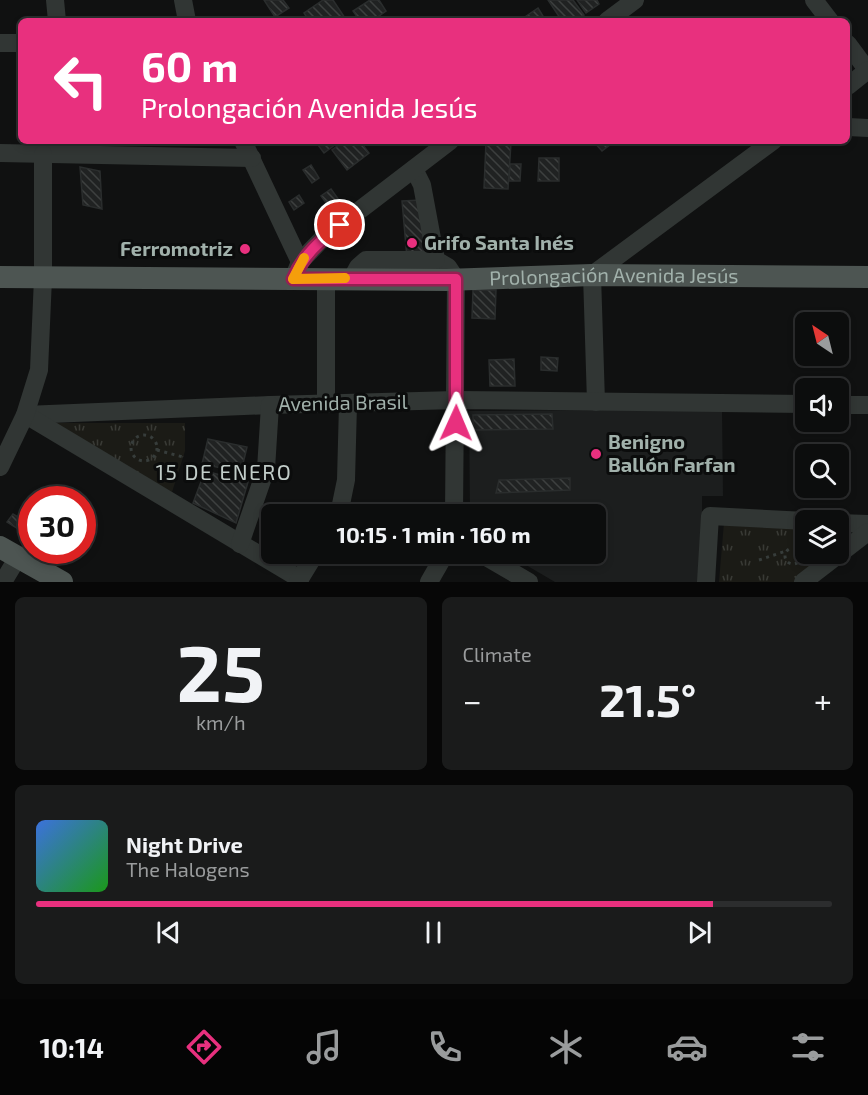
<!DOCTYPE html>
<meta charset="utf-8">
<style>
:root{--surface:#0c0d0d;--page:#1a1b1b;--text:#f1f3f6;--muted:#9a9c9d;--line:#2c2d2e;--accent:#e8307e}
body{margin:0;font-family:"Exo 2",sans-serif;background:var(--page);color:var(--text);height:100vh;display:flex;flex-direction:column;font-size:22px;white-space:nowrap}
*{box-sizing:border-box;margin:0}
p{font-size:20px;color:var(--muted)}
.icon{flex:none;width:33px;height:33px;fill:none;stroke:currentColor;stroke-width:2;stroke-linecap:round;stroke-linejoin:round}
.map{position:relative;height:582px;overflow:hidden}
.panel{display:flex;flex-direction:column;gap:15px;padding:15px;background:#070707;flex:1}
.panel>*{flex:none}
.hud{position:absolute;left:18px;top:18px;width:832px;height:126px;border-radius:9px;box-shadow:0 3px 9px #0003,0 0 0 2px var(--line);background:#e8307e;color:#fff;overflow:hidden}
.needle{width:39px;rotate:325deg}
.fabs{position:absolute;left:795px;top:312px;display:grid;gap:12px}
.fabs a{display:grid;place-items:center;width:54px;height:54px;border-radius:9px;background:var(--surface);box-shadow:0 3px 9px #0003,0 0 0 2px var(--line);font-size:30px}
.speed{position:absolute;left:18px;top:486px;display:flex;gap:12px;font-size:30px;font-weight:700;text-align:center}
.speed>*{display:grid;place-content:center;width:78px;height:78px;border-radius:50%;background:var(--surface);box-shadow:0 3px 9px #0003,0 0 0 2px var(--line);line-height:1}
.speed .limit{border:9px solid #d22;background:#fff;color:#111}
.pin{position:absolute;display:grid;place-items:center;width:51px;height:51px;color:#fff;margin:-26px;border:3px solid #fff;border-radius:50%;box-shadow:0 2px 6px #0007}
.me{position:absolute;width:66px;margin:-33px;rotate:1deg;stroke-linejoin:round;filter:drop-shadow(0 0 4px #0008)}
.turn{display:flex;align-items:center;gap:21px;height:126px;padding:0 24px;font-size:27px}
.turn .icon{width:78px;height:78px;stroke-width:2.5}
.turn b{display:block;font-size:42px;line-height:51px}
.big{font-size:45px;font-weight:700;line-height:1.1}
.panel .card{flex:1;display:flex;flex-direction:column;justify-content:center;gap:9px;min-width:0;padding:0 21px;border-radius:9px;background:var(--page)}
.panel .dial{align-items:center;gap:0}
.dial b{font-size:78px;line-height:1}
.song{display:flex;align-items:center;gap:18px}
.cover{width:72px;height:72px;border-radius:9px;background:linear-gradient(135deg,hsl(220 70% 55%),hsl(120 70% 35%))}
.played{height:6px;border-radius:3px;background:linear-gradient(90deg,var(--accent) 85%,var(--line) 85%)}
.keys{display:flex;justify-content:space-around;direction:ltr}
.heat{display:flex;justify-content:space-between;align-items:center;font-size:33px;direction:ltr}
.panel .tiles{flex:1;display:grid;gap:15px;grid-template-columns:1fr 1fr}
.card:last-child{grid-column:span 2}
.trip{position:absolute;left:261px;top:504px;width:345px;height:60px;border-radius:9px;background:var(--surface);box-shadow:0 3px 9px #0003,0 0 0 2px var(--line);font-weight:700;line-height:60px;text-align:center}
.menu{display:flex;height:96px;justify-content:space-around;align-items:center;background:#050505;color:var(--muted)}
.menu .icon{width:42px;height:42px}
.menu .on{color:var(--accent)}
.menu b{font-size:27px;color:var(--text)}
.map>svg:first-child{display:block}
</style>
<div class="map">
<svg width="868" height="582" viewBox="0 0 868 582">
<defs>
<pattern id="park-tufts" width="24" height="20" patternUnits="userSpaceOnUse" patternTransform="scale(1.5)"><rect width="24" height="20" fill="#1b1b16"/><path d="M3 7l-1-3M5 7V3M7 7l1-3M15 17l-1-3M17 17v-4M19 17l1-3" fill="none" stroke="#393a35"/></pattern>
<pattern id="building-back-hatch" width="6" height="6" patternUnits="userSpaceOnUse" patternTransform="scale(1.5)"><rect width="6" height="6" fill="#202222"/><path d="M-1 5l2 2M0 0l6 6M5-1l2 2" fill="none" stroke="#3d403f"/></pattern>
</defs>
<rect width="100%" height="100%" fill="#101111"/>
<!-- built -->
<polygon fill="#1c1e1e" points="722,409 723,496 702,496 702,582 555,582 507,554 596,554 596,514 470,514 469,411"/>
<!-- park -->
<g fill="url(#park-tufts)">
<polygon points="49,423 185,423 185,451 172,492"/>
<polygon points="724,523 805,529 806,554 831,554 795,582 719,582"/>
</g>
<!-- building -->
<g fill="url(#building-back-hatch)" stroke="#2a2d2d" stroke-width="1.5">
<polygon points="264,0 283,0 289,8 275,17"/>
<polygon points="323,0 333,0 345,18 340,21 309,21 304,13"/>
<polygon points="370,0 379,0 386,11 372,21 360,21 353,11"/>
<polygon points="548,0 573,0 584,15 575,21 562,21"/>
<polygon points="577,0 597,0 599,4 586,13"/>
<polygon points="538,8 546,21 523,21 522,19"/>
<polygon points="315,141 340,141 324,153"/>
<polygon points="344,141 360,141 369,153 347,170 332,150"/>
<polygon points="593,141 615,141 602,151"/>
<polygon points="486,142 511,143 508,189 484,188"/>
<polygon points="539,158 559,158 559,181 538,181"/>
<polygon points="510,164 521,164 520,181 509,181"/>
<polygon points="311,165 319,178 312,183 303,170"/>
<polygon points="80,167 100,171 102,209 83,205"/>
<polygon points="331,189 339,200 329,207 321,196"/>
<polygon points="299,195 304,203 294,210 289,202"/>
<polygon points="421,200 424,258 407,258 402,201"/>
<polygon points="473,290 496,290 495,319 472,318"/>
<polygon points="541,357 558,358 557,371 541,370"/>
<polygon points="514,359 515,386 490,386 489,360"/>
<polygon points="552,414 553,429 473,430 473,415"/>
<polygon points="208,439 247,447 241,472 202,464"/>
<polygon points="205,471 248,482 236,523 193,503"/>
<polygon points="570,478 570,490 496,493 499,480"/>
<polygon points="31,508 32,519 23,532 7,522 13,514 23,520"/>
</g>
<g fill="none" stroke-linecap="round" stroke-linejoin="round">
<!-- path -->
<g stroke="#373d3b" stroke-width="3" stroke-dasharray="3 4.5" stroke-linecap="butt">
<circle cx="144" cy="448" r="13"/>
<polyline points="157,450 183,457"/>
<circle cx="793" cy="556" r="8"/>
<polyline points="759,560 786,551"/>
</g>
<!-- minor -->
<g stroke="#313634" stroke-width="18">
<polyline points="55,0 57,21"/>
<polyline points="183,0 187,21"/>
<polyline points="814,0 830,21"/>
<polyline points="607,21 635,0"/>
<polyline points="0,43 21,43"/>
<polyline points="848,44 868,71"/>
<polyline points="848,86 868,70"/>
<polyline points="848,127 868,128"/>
<polyline points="243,141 300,262"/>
<polyline points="0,153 252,158"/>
<polyline points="414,169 422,185 436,260 448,267 456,279 454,514"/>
<polyline points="326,278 326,404"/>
<polyline points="352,278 358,267 366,260 436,260"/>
<polyline points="293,279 300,262 322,239 450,141"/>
<polyline points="596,402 592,275 773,141"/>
<polyline points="838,405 868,405"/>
<polyline points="25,415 270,405 456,400 806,404"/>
<polyline points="26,415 300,579"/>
<polyline points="0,467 25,415 39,370 43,278 43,154"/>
<polyline points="339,514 346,480 348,404"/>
<polyline points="838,523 868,524"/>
<polyline points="240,544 266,469 270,405"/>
<polyline points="481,554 529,582"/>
<polyline points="3,582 18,557"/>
<polyline points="298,582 315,554"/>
<polyline points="429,582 445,554"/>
<polyline points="706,582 710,516 806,521"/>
<polyline points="803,582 868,532"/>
</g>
<!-- major -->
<g stroke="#4d5552" stroke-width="22">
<path id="s1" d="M0,277L446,280L592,275L868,277"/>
<polyline points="0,547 62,582"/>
</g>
</g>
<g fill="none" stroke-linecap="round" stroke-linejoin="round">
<defs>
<path id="route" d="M340,225C320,241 304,254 293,279H456V423"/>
</defs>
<!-- route casing -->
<use href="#route" stroke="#971f52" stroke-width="15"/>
<!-- route -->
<use href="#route" stroke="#e8307e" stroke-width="10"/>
<!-- slow -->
<polyline stroke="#f59e0b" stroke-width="10" points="304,258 293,279 345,278"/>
</g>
<!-- markers -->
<g fill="#e8307e" stroke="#0b0c0c" stroke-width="2">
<circle cx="412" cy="243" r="6"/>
<circle cx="245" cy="249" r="6"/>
<circle cx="596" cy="454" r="6"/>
</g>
<g text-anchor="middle" stroke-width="6" stroke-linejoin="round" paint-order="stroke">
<!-- poi labels -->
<g font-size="20" font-weight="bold" fill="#a1b1ab" stroke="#0b0c0c" text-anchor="start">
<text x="424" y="250">Grifo Santa Inés</text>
<text x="233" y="256" text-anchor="end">Ferromotriz</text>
<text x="608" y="449">Benigno<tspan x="608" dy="23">Ballón Farfan</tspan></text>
</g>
<!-- street labels -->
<g font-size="20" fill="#a1b1ab" stroke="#0b0c0c">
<text dy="7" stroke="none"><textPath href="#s1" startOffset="614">Prolongación Avenida Jesús</textPath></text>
<text transform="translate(343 403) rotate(-1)" y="7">Avenida Brasil</text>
</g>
<!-- neighbourhood labels -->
<g font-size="21" letter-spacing="1.5" fill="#c2cdc9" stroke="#0b0c0c">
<text x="224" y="480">15 DE ENERO</text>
</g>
</g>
</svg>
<div class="fabs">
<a><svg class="needle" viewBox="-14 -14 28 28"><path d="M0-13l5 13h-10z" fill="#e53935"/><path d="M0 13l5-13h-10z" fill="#9a9c9d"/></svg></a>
<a><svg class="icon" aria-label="sound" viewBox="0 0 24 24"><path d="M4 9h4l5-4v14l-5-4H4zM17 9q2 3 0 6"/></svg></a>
<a><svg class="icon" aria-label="search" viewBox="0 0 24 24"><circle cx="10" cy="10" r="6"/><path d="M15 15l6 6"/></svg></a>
<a><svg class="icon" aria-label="layers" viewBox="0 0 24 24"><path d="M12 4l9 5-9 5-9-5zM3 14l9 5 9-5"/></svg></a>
</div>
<div class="speed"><div class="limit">30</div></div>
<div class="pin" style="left:340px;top:225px;background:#d93025"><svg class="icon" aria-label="arrive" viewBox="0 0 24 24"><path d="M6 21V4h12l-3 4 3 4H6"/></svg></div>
<svg class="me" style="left:456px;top:423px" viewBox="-20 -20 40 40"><path d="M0-17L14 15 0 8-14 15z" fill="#e8307e" stroke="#fff" stroke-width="4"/></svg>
<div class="trip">10:15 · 1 min · 160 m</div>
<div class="hud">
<div class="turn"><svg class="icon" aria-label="left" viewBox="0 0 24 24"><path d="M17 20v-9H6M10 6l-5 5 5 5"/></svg><div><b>60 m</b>Prolongación Avenida Jesús</div></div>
</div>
</div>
<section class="panel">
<div class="tiles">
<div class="card dial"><b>25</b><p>km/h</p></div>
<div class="card"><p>Climate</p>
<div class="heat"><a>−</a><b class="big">21.5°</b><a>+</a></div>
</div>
<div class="card">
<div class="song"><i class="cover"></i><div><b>Night Drive</b><p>The Halogens</p></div></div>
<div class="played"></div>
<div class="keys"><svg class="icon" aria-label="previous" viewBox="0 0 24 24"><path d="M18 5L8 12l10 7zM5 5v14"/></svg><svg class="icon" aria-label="pause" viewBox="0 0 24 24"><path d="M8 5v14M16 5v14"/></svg><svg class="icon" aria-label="next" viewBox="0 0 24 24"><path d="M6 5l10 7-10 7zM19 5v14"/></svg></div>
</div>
</div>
</section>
<nav class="menu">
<b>10:14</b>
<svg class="icon on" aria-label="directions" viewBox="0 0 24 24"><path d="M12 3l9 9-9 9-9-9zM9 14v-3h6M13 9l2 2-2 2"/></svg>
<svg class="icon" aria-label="music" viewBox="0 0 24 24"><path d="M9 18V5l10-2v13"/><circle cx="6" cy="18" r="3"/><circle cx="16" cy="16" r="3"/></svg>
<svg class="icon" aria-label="phone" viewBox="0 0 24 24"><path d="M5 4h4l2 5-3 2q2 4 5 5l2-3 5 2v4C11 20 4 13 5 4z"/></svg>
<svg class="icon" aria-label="climate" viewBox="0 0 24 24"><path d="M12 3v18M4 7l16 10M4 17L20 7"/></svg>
<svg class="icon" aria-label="car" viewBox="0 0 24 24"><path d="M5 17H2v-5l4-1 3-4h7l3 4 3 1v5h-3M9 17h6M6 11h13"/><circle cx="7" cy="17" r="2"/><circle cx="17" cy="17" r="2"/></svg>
<svg class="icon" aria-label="filters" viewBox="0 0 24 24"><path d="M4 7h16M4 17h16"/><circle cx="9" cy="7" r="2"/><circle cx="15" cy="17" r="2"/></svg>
</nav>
